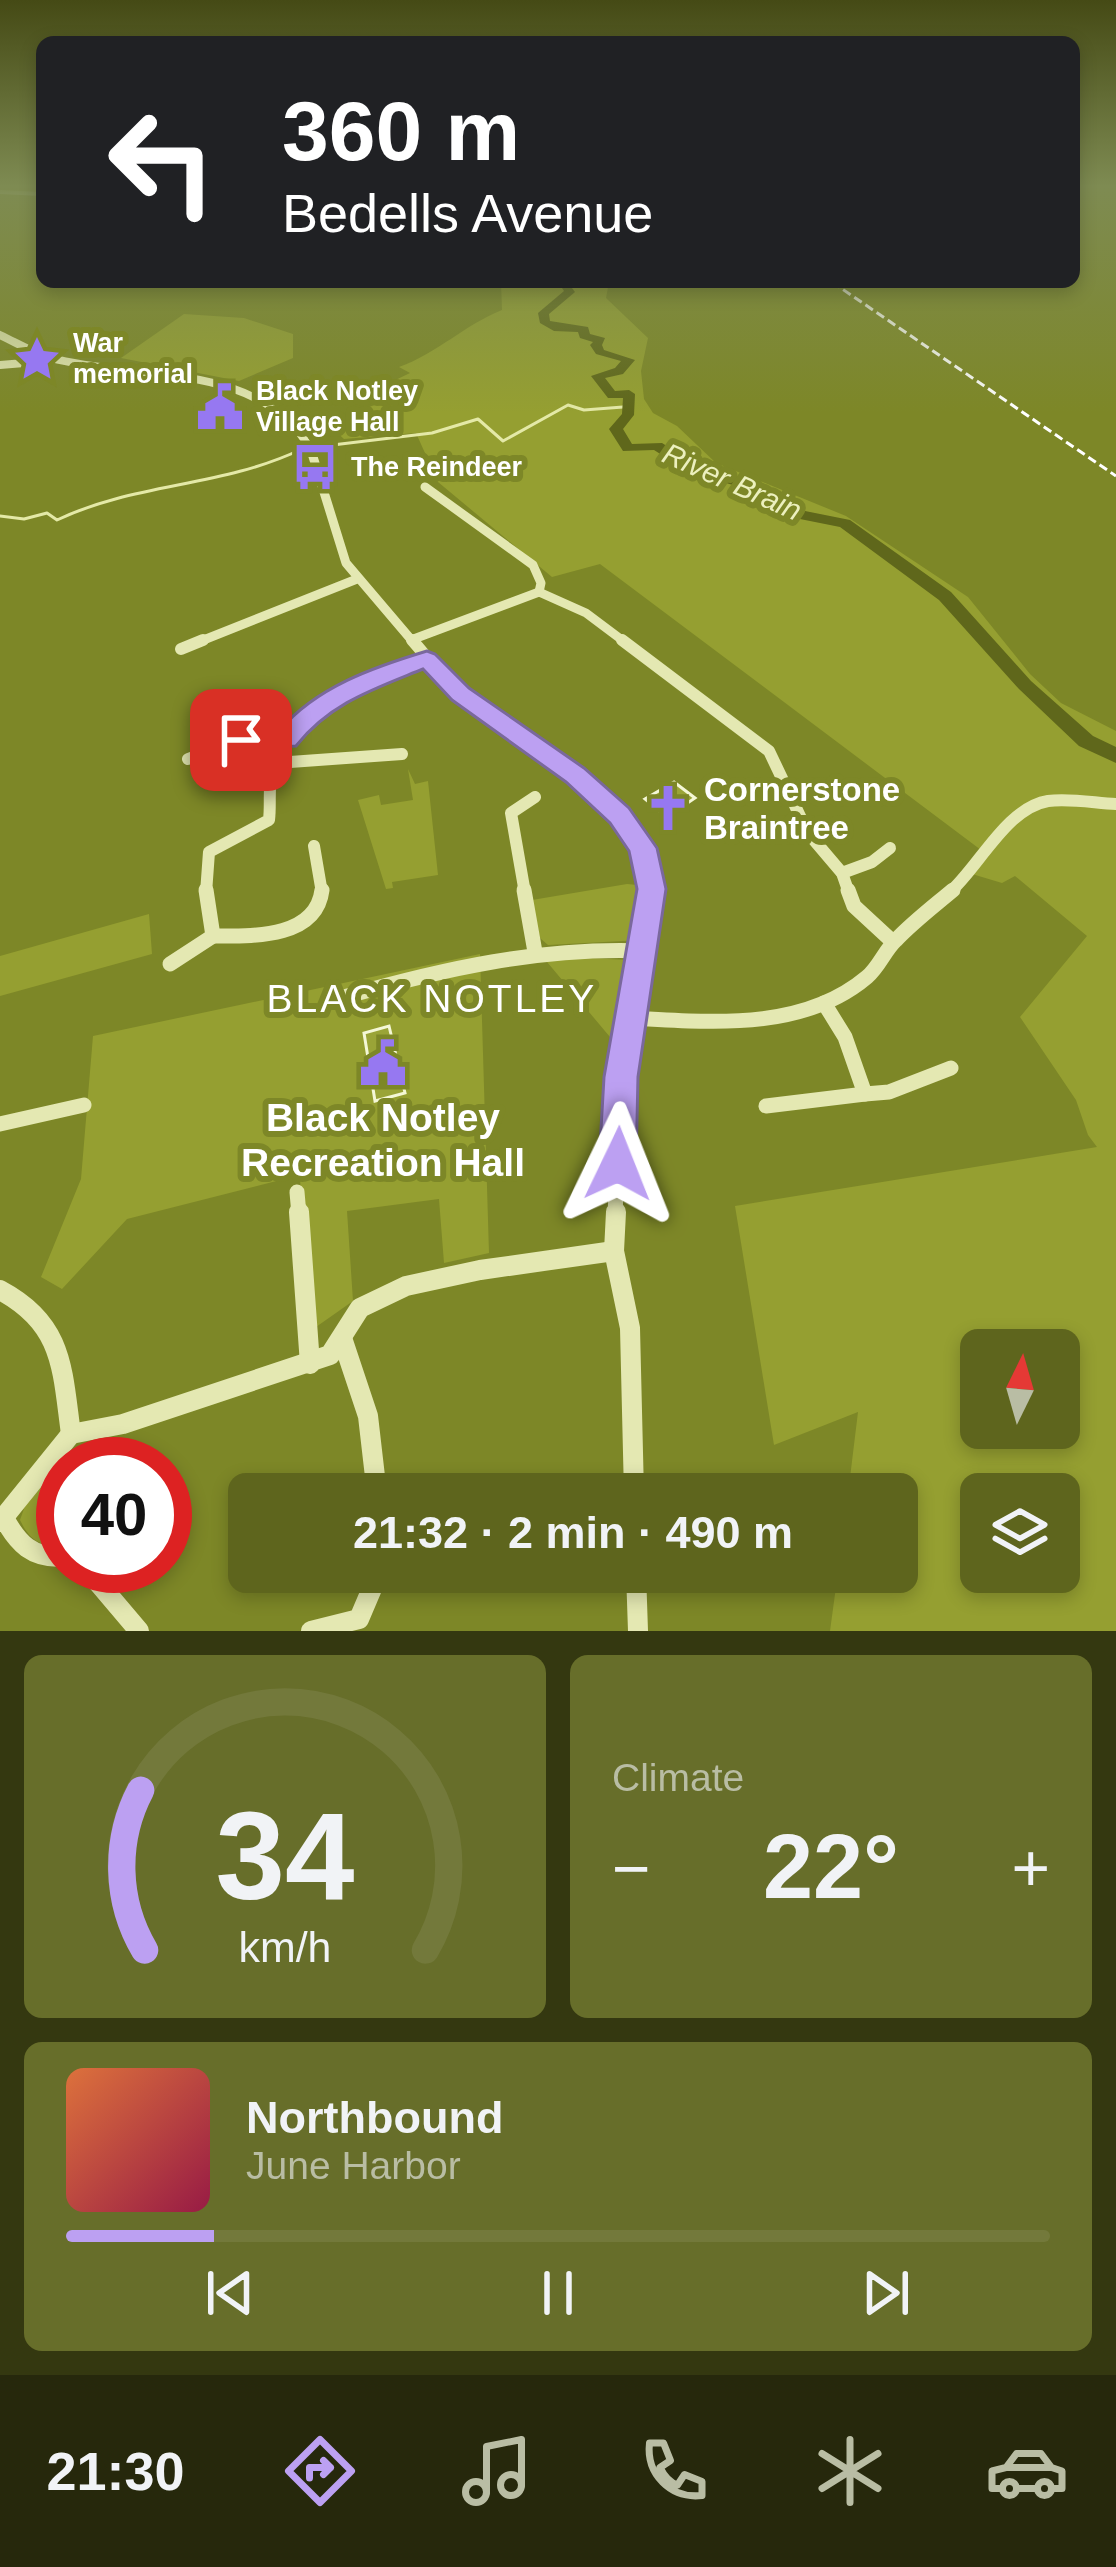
<!DOCTYPE html>
<meta charset="utf-8">
<style>
:root{--surface:#5e651d;--page:#676e2a;--text:#f1f3f6;--muted:#b9bda4;--line:#73793b;--accent:#bca0f2}
body{margin:0;font-family:Helvetica,sans-serif;background:var(--page);color:var(--text);height:100vh;display:flex;flex-direction:column;font-size:45px;white-space:nowrap}
*{box-sizing:border-box;margin:0}
p{font-size:39px;color:var(--muted)}
.icon{flex:none;width:66px;height:66px;fill:none;stroke:currentColor;stroke-width:2;stroke-linecap:round;stroke-linejoin:round}
.map{position:relative;height:1631px;overflow:hidden}
.drawer{display:flex;flex-direction:column;gap:24px;padding:24px;background:#343810;flex:1}
.drawer>*{flex:none}
.hud{position:absolute;left:36px;top:36px;width:1044px;height:252px;border-radius:18px;box-shadow:0 6px 18px #0003;background:#202124;color:#fff;overflow:hidden}
.needle{width:78px;rotate:5deg}
.controls{position:absolute;left:960px;top:1329px;display:grid;gap:24px}
.controls a{display:grid;place-items:center;width:120px;height:120px;border-radius:18px;background:var(--surface);box-shadow:0 6px 18px #0003;font-size:60px}
.speed{position:absolute;left:36px;top:1437px;display:flex;gap:24px;font-size:60px;font-weight:700;text-align:center}
.speed>*{display:grid;place-content:center;width:156px;height:156px;border-radius:50%;background:var(--surface);box-shadow:0 6px 18px #0003;line-height:1}
.speed .limit{border:18px solid #d22;background:#fff;color:#111}
.pin{position:absolute;display:grid;place-items:center;width:102px;height:102px;color:#fff;margin:-51px;border-radius:24px;box-shadow:0 6px 18px #0006}
.me{position:absolute;width:132px;margin:-66px;rotate:2deg;stroke-linejoin:round;filter:drop-shadow(0 0 9px #0008)}
.turn{display:flex;align-items:center;gap:42px;height:252px;padding:0 48px;font-size:54px}
.turn .icon{width:156px;height:156px;stroke-width:2.5}
.turn b{display:block;font-size:84px;line-height:102px}
.big{font-size:90px;font-weight:700;line-height:1.1}
.drawer .card{flex:1;display:flex;flex-direction:column;justify-content:center;gap:18px;min-width:0;padding:0 42px;border-radius:18px;background:var(--page)}
.drawer .dial{align-items:center;gap:0}
.dial svg{height:312px;overflow:visible;fill:none;stroke:var(--line);stroke-width:7;stroke-linecap:round;text-anchor:middle}
.dial text{fill:var(--text);stroke:none}
.song{display:flex;align-items:center;gap:36px}
.cover{width:144px;height:144px;border-radius:18px;background:linear-gradient(135deg,hsl(20 70% 55%),hsl(340 70% 35%))}
.played{height:12px;border-radius:6px;background:linear-gradient(90deg,var(--accent) 15%,var(--line) 15%)}
.keys{display:flex;justify-content:space-around;direction:ltr}
.heat{display:flex;justify-content:space-between;align-items:center;font-size:66px;direction:ltr}
.drawer .tiles{flex:1;display:grid;gap:24px;grid-template-columns:1fr 1fr}
.card:last-child{grid-column:span 2}
.trip{position:absolute;left:228px;top:1473px;width:690px;height:120px;border-radius:18px;background:var(--surface);box-shadow:0 6px 18px #0003;font-weight:700;line-height:120px;text-align:center}
.dock{display:flex;height:192px;justify-content:space-around;align-items:center;background:#26280c;color:var(--muted)}
.dock .icon{width:84px;height:84px}
.dock .selected{color:var(--accent)}
.dock b{font-size:54px;color:var(--text)}
.map>svg:first-child{display:block}
</style>
<div class="map">
<svg width="1116" height="1631" viewBox="0 0 1116 1631">
<rect width="100%" height="100%" fill="#7d8727"/>
<!-- green -->
<g fill="#959f31" fill-rule="evenodd">
<path d="M501,282H609L606,298L648,338L641,371L644,399L653,413L677,426L716,463L846,516L968,597L1030,674L1061,703L1116,731V1631H830L838,1572H897V1494H848L858,1412L774,1445L735,1206L1097,1147L1088,1135L1076,1100L1020,1017L1087,936L1015,876L1002,883L972,874L989,856L600,564L552,577L438,482L416,433L344,439L328,424L406,392L385,385L410,373L399,367C438,353 464,325 502,310ZM981,1350H1059V1428H981ZM981,1494H1059V1572H981Z"/>
<polygon points="184,314 244,318 293,334 293,358 239,381 121,358"/>
<polygon points="408,769 415,784 428,781 438,875 392,882 393,888 386,889 358,800 379,795 381,805 413,800"/>
<polygon points="627,884 648,886 641,940 548,945 540,938 532,900"/>
<polygon points="149,914 152,954 0,996 0,956"/>
<polygon points="480,954 489,1253 444,1263 439,1199 347,1211 353,1301 306,1334 300,1175 127,1219 62,1289 41,1277 81,1179 93,1036"/>
<polygon points="542,956 630,960 633,974 621,1053 613,1052 615,1043"/>
<path d="M68,1451H92L91,1464H63V1547C40,1546 30,1541 20,1520L26,1503Z"/>
</g>
<g fill="none" stroke-linecap="round" stroke-linejoin="round">
<!-- stream -->
<g stroke="#e4e9a7" stroke-width="3">
<polyline points="316,447 432,433 478,419 503,441 568,405 584,410 623,407"/>
<path d="M0,516L24,519L47,513L57,520C137,482 220,488 302,449"/>
</g>
<!-- river -->
<polygon fill="#5f671b" fill-rule="evenodd" points="567,282 578,282 572,288 575,292 549,314 550,321 588,327 590,334 605,338 602,345 604,350 635,360 623,374 605,378 615,391 629,390 635,394 634,415 623,429 632,444 662,443 697,465 759,484 795,509 850,520 951,592 1031,681 1093,736 1116,747 1116,763 1079,746 1019,689 939,600 840,527 785,516 749,490 687,471 654,450 623,451 609,429 622,414 623,398 608,398 591,376 615,368 621,361 596,354 590,345 593,342 580,338 578,332 554,331 540,323 538,313 564,291 562,288"/>
</g>
<!-- building -->
<g fill="#9aa437" stroke="#f4f7d6" stroke-width="3">
<polygon points="674,782 695,798 667,817 645,799"/>
<polygon points="389,1026 405,1093 375,1101 364,1033"/>
</g>
<g fill="none" stroke-linecap="round" stroke-linejoin="round">
<!-- minor-far4 -->
<g stroke="#e4e8b2" stroke-width="8">
<path d="M0,335C17,343 33,353 51,358C137,381 260,360 311,450"/>
<polyline points="0,365 48,361"/>
</g>
<!-- minor-far3 -->
<g stroke="#e4e8b2" stroke-width="9">
<polyline points="310,447 346,563 414,643"/>
<polyline points="425,487 533,565 541,583 539,592"/>
<polyline points="411,640 539,592 586,613 626,643"/>
<polyline points="196,643 357,579"/>
</g>
<!-- minor-far2 -->
<g stroke="#e4e8b2" stroke-width="12">
<path d="M412,640C428,658 444,680 462,696C528,750 647,794 648,893"/>
<polyline points="622,640 769,751 808,833 842,873 849,893"/>
<polyline points="181,649 203,640"/>
<polyline points="188,759 241,739 287,739"/>
<polyline points="276,763 402,754"/>
<polyline points="314,846 322,893"/>
<polyline points="842,873 872,862 890,848"/>
<path d="M206,893L209,852L269,820C271,804 268,788 272,773C291,703 368,682 427,659"/>
<polyline points="525,893 511,813 535,797"/>
<path d="M949,893C979,867 1006,808 1048,801C1069,798 1095,803 1116,804"/>
</g>
<!-- minor-far1 -->
<g stroke="#e4e8b2" stroke-width="15">
<polyline points="524,890 535,952"/>
<polyline points="848,890 854,906 893,942"/>
<path d="M213,936C251,936 316,939 322,890"/>
<polyline points="170,964 213,936 206,890"/>
<path d="M344,997C443,969 540,947 644,951"/>
<polyline points="824,1003 845,1037 865,1094 889,1092 951,1068"/>
<path d="M631,1018C709,1022 802,1032 867,977C879,967 885,950 896,940C913,922 934,906 953,890"/>
<polyline points="766,1106 865,1094"/>
<polyline points="0,1124 84,1105"/>
<polyline points="297,1192 299,1215"/>
<polyline points="615,1215 621,1077 649,925 648,890"/>
</g>
<!-- minor -->
<g stroke="#e4e8b2" stroke-width="20">
<polyline points="299,1212 310,1364"/>
<polyline points="616,1212 614,1251 630,1328 634,1494"/>
<path d="M0,1290C64,1324 62,1369 71,1434L123,1424L330,1355L360,1308L406,1286L480,1270L614,1251"/>
<polyline points="343,1341 368,1416 377,1494"/>
<path d="M4,1518C18,1544 32,1558 63,1557"/>
<polyline points="0,1522 71,1434"/>
<polyline points="84,1566 139,1631"/>
<polyline points="636,1572 638,1631"/>
<polyline points="311,1631 359,1619 379,1572"/>
</g>
<!-- highway -->
<polygon fill="#fff" fill-rule="evenodd" points="0,190 42,192 42,196 0,194"/>
<!-- rail -->
<polyline stroke="#fff" stroke-width="3" stroke-dasharray="9 4.5" stroke-linecap="butt" points="832,282 1116,476"/>
</g>
<!-- sky -->
<linearGradient id="sky" x2="0" y2="1"><stop stop-color="#454a15"/><stop offset="0.45" stop-color="#7e8b52"/><stop offset="1" stop-color="#7e8b52" stop-opacity="0"/></linearGradient>
<rect width="1116" height="413" fill="url(#sky)"/>
<!-- route -->
<path fill="#bca0f2" stroke="#7a689d" stroke-width="3" d="M427,651L435,654L469,688L584,768L629,808L657,848L666,889L638,1077L636,1164L631,1177L618,1182L605,1177L599,1164L604,1077L637,889L629,851L610,823L566,782L452,700L423,669C374,689 330,703 296,746L241,749L228,740L241,730H280C316,687 374,667 427,651Z"/>
<!-- icons -->
<defs>
<symbol id="sight-bare" viewBox="-9 -9 18 18"><path d="M0-6L1.8-2.2L6-1.7L2.9 1.2L3.7 5.4L0 3.3L-3.7 5.4L-2.9 1.2L-6-1.7L-1.8-2.2Z" fill="#9678f1" stroke="#7d8727" stroke-width="2.5" paint-order="stroke"/></symbol>
<symbol id="civic-bare" viewBox="-9 -9 18 18"><path d="M-.6-6.5H3V-4.5H.6V-3L4-1V1h2V6H-6V1h2V-1L-.6-3ZM-1.2 2.5V6h2.4V2.5Z" fill="#9678f1" stroke="#7d8727" stroke-width="2.5" paint-order="stroke"/></symbol>
<symbol id="bus-bare" viewBox="-9 -9 18 18"><path d="M-5-6H5V4H4V6H2V4H-2V6H-4V4H-5ZM-3.5-4V0h7V-4ZM-3.5 1.2v1.5H-2V1.2ZM2 1.2v1.5H3.5V1.2Z" fill="#9678f1" stroke="#7d8727" stroke-width="2.5" paint-order="stroke"/></symbol>
<symbol id="church-bare" viewBox="-9 -9 18 18"><path d="M-1.2-6h2.4v3.5h3.3v2.4h-3.3V6h-2.4V-.1h-3.3v-2.4h3.3Z" fill="#9678f1" stroke="#7d8727" stroke-width="2.5" paint-order="stroke"/></symbol>
</defs>
<g fill-rule="evenodd">
<use href="#sight-bare" x="4" y="326" width="66" height="66"/>
<use href="#civic-bare" x="187" y="374" width="66" height="66"/>
<use href="#bus-bare" x="282" y="434" width="66" height="66"/>
<use href="#church-bare" x="635" y="775" width="66" height="66"/>
<use href="#civic-bare" x="350" y="1030" width="66" height="66"/>
</g>
<g text-anchor="middle" stroke-width="12" stroke-linejoin="round" paint-order="stroke">
<!-- far-poi labels -->
<g font-size="27" font-weight="bold" fill="#fff" stroke="#7d8727" text-anchor="start">
<text x="73" y="352">War<tspan x="73" dy="31">memorial</tspan></text>
<text x="256" y="400">Black Notley<tspan x="256" dy="31">Village Hall</tspan></text>
<text x="351" y="476">The Reindeer</text>
</g>
<!-- far-water labels -->
<g font-size="30" font-style="italic" fill="#ecf0be" stroke="#7d8727">
<text transform="translate(732 482) rotate(24)" y="10">River Brain</text>
</g>
<!-- poi labels -->
<g font-size="33" font-weight="bold" fill="#fff" stroke="#7d8727" text-anchor="start">
<text x="704" y="801">Cornerstone<tspan x="704" dy="38">Braintree</tspan></text>
</g>
<!-- quarter labels -->
<g font-size="39" letter-spacing="3" fill="#fff" stroke="#7d8727">
<text x="432" y="1012">BLACK NOTLEY</text>
</g>
<!-- near-poi labels -->
<g font-size="39" font-weight="bold" fill="#fff" stroke="#7d8727">
<text x="383" y="1131">Black Notley<tspan x="383" dy="45">Recreation Hall</tspan></text>
</g>
</g>
</svg>
<div class="controls">
<a><svg class="needle" viewBox="-14 -14 28 28"><path d="M0-13l5 13h-10z" fill="#e53935"/><path d="M0 13l5-13h-10z" fill="#b9bda4"/></svg></a>
<a><svg class="icon" aria-label="layers" viewBox="0 0 24 24"><path d="M12 4l9 5-9 5-9-5zM3 14l9 5 9-5"/></svg></a>
</div>
<div class="speed"><div class="limit">40</div></div>
<div class="pin" style="left:241px;top:740px;background:#d93025"><svg class="icon" aria-label="arrive" viewBox="0 0 24 24"><path d="M6 21V4h12l-3 4 3 4H6"/></svg></div>
<svg class="me" style="left:618px;top:1164px" viewBox="-20 -20 40 40"><path d="M0-17L14 15 0 8-14 15z" fill="#bca0f2" stroke="#fff" stroke-width="4"/></svg>
<div class="trip">21:32 · 2 min · 490 m</div>
<div class="hud">
<div class="turn"><svg class="icon" aria-label="left" viewBox="0 0 24 24"><path d="M17 20v-9H6M10 6l-5 5 5 5"/></svg><div><b>360 m</b>Bedells Avenue</div></div>
</div>
</div>
<section class="drawer">
<div class="tiles">
<div class="card dial"><svg viewBox="0 0 100 80">
<path d="M14 69A42 42 0 1 1 86 69"/>
<path d="M14 69A42 42 0 0 1 13 28" stroke="#bca0f2"/>
<text x="50" y="56" font-size="32" font-weight="700">34</text>
<text x="50" y="72" font-size="11">km/h</text>
</svg></div>
<div class="card"><p>Climate</p>
<div class="heat"><a>−</a><b class="big">22°</b><a>+</a></div>
</div>
<div class="card">
<div class="song"><i class="cover"></i><div><b>Northbound</b><p>June Harbor</p></div></div>
<div class="played"></div>
<div class="keys"><svg class="icon" aria-label="previous" viewBox="0 0 24 24"><path d="M18 5L8 12l10 7zM5 5v14"/></svg><svg class="icon" aria-label="pause" viewBox="0 0 24 24"><path d="M8 5v14M16 5v14"/></svg><svg class="icon" aria-label="next" viewBox="0 0 24 24"><path d="M6 5l10 7-10 7zM19 5v14"/></svg></div>
</div>
</div>
</section>
<nav class="dock">
<b>21:30</b>
<svg class="icon selected" aria-label="directions" viewBox="0 0 24 24"><path d="M12 3l9 9-9 9-9-9zM9 14v-3h6M13 9l2 2-2 2"/></svg>
<svg class="icon" aria-label="music" viewBox="0 0 24 24"><path d="M9 18V5l10-2v13"/><circle cx="6" cy="18" r="3"/><circle cx="16" cy="16" r="3"/></svg>
<svg class="icon" aria-label="phone" viewBox="0 0 24 24"><path d="M5 4h4l2 5-3 2q2 4 5 5l2-3 5 2v4C11 20 4 13 5 4z"/></svg>
<svg class="icon" aria-label="climate" viewBox="0 0 24 24"><path d="M12 3v18M4 7l16 10M4 17L20 7"/></svg>
<svg class="icon" aria-label="car" viewBox="0 0 24 24"><path d="M5 17H2v-5l4-1 3-4h7l3 4 3 1v5h-3M9 17h6M6 11h13"/><circle cx="7" cy="17" r="2"/><circle cx="17" cy="17" r="2"/></svg>
</nav>
